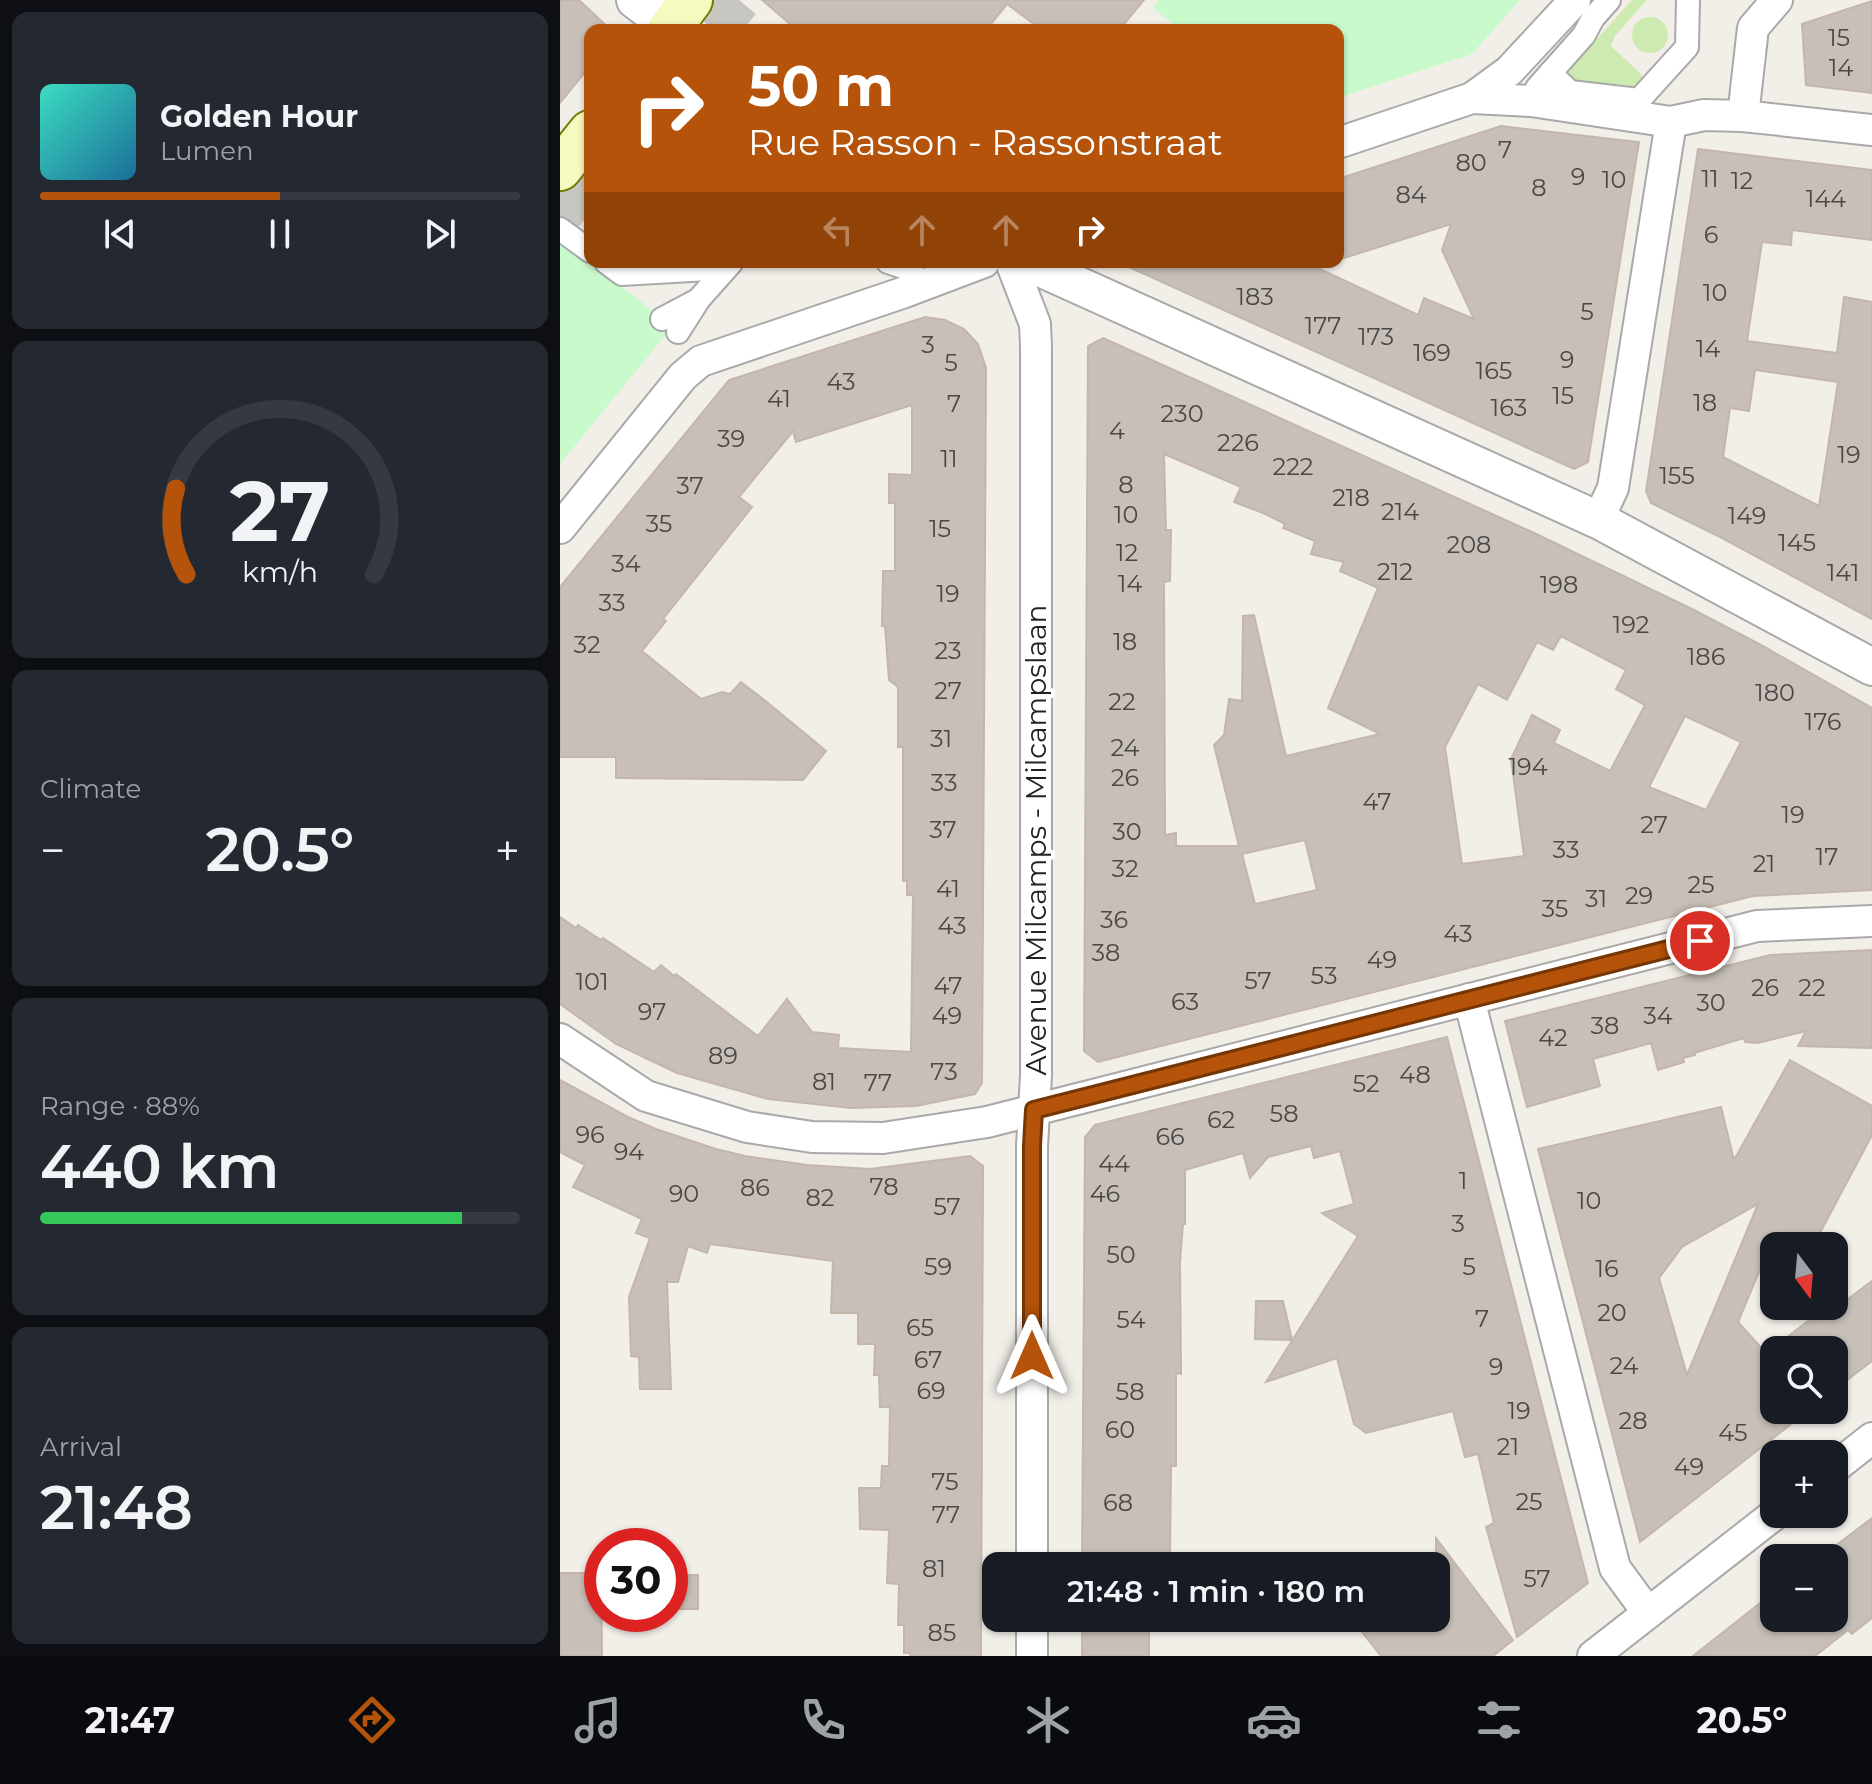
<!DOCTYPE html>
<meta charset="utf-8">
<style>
:root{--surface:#171b24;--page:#242831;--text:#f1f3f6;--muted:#9ea1a6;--line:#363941;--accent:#b45309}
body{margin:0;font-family:Montserrat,sans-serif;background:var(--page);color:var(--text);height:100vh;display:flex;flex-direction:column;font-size:30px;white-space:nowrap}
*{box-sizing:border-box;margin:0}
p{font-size:26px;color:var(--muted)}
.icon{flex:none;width:44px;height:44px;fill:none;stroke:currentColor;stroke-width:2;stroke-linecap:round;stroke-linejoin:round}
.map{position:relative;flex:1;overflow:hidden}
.details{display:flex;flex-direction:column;gap:12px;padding:12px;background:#0d0f14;width:560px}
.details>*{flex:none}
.guide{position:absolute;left:24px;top:24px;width:760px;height:244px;border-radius:16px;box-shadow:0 2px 6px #0004;background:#b45309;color:#fff;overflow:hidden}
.needle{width:52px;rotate:164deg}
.tools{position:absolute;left:1200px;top:1232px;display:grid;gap:16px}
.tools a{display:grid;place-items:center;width:88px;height:88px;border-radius:16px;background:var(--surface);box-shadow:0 2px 6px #0004;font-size:40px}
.speed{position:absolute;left:24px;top:1528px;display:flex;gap:16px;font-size:40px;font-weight:700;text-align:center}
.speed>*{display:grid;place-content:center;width:104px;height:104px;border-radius:50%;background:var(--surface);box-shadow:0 2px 6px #0004;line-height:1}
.speed .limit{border:12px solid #d22;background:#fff;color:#111}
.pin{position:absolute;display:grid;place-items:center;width:68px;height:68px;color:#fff;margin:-34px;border:4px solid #fff;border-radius:50%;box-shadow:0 2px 8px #0007}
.me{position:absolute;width:88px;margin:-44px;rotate:0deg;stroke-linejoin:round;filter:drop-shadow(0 0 6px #0008)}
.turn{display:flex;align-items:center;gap:28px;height:168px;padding:0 32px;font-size:36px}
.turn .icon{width:104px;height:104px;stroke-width:2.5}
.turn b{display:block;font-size:56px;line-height:68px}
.lanes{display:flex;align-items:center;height:76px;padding:0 32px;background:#0003;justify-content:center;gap:40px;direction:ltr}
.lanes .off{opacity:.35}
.big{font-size:60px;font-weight:600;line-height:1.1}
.details .widget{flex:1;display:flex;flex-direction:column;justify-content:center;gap:12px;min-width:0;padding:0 28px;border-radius:16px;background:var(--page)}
.details .dial{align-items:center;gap:0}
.dial svg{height:208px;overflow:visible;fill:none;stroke:var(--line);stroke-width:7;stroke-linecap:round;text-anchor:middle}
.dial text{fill:var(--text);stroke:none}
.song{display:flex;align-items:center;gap:24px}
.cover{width:96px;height:96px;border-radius:12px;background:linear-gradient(135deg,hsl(170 70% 55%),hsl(200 70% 35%))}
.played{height:8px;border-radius:4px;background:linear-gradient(90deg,var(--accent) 50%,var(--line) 50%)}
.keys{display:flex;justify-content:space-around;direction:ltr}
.heat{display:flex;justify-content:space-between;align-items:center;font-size:44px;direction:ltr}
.charge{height:12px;border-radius:6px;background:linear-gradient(90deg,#34c759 88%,var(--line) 0)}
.trip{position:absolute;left:422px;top:1552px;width:468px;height:80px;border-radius:16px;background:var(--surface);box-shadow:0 2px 6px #0004;font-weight:600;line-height:80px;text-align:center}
.tab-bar{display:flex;height:128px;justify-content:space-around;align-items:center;background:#090b0e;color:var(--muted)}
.tab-bar .icon{width:56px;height:56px}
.tab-bar .on{color:var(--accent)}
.tab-bar b{font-size:36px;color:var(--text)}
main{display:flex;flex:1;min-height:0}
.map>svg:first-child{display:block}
</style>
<main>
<section class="details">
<div class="widget">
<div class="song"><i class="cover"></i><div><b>Golden Hour</b><p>Lumen</p></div></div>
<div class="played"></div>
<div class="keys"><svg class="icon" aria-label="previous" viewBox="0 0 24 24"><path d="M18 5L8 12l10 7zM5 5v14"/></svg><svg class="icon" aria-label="pause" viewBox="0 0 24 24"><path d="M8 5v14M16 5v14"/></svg><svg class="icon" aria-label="next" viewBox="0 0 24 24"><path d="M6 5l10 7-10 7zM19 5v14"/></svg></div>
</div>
<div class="widget dial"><svg viewBox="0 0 100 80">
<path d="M14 69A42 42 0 1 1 86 69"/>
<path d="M14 69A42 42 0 0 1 10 36" stroke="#b45309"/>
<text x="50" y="56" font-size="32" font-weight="700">27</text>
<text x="50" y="72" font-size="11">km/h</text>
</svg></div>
<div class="widget"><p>Climate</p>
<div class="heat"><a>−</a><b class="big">20.5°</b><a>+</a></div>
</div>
<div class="widget"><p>Range · 88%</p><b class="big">440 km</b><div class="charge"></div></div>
<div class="widget"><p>Arrival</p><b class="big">21:48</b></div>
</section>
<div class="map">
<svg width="1312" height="1656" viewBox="0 0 1312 1656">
<rect width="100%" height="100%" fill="#f2efe9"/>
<!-- grass -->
<g fill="#cdebb0">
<polygon points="1072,0 1087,0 1055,36 1051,46 1082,75 1083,82 1074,89 1014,82 1009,72 1012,67"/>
<circle cx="1090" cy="35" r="18"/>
</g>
<!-- park -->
<g fill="#c8facc">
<polygon points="599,0 960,0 912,54 778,98 778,30 621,30 593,8"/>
<polygon points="0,236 112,327 0,464"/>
</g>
<!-- building -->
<g fill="#c7bfb8" stroke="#c4b6ab" stroke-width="2" fill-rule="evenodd">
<polygon points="0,0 19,0 51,30 30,30 30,66 0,103"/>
<polygon points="202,0 584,0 559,30 482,30 447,4 426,30 237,30"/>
<polygon points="1312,1 1312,93 1246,85 1242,24"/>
<polygon points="941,126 1079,142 1028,462 1014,469 558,262 745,262 858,315 864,298 914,319 882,250 891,224 778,260 778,179"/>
<path d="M1138,149L1312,170V240L1232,230L1231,245L1202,242L1187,341L1277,353L1284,297L1312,302V619L1162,538L1091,503L1086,491ZM1195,370L1278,382L1259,506L1163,457L1170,408L1189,411Z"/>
<polygon points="365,317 385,320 404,329 418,344 426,368 422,1083 415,1094 356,1106 291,1108 208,1099 117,1073 56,1044 0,1004 0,917 16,928 18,925 41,940 43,938 94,972 101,965 114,976 116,974 198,1036 227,999 252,1032 279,1035 278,1048 351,1052 353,895 347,895 347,881 343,881 343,747 338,747 338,687 329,680 325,626 322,626 323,571 335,571 335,503 329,503 329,474 352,475 352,405 236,442 233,431 179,497 192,507 103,619 106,621 82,651 141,699 162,692 170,694 181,682 208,703 266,751 243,780 56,778 56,757 0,757 0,587 169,380"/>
<path d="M543,338L972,532L1132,609L1201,645L1312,708V890L1193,896L538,1062L524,1051L528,346ZM604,454L681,487L674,502L703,513L725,524L723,528L755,541L751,554L784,562L780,571L818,588L768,708L820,734L726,756L694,615L683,616L682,701L669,699L664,735L654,745L679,846H616V833L605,835L604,582L610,581L611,530H606ZM1001,636L1066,670L1056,689L1085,705L1050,771L994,743L1000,730L972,715L951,759L964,856L902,864L885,747L918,684L947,700L977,642L993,650ZM1125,716L1181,742L1146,810L1089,787ZM745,840L757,890L695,904L682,854Z"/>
<polygon points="1312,950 1312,1048 1238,1046 1246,1031 1198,1043 1185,1042 1184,1038 1134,1053 1135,1055 1123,1058 1124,1062 1098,1070 1091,1043 1033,1059 1040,1086 967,1107 945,1021 1210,955"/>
<polygon points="887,1037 1028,1583 957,1637 926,1527 934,1523 918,1454 905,1457 893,1411 806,1433 794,1424 777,1358 706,1382 798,1236 762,1213 794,1204 780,1151 754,1158 751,1146 708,1157 690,1178 683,1153 625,1170 625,1224 623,1224 620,1262 621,1374 616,1373 616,1466 611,1466 610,1555 605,1555 606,1566 522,1566 525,1137 535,1125"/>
<path d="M1230,1060L1312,1106V1135L1253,1246H1214V1272L1204,1260L1178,1322L1214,1362V1410H1249L1080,1542L978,1149L1161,1107L1174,1160ZM1198,1204L1127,1375L1099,1278L1122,1247Z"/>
<polygon points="0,1080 68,1117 96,1129 156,1149 185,1156 247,1165 310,1169 410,1156 423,1166 421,1656 350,1656 350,1653 344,1653 344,1625 338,1625 339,1584 327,1583 329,1530 300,1529 299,1488 321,1488 322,1466 329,1466 330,1407 320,1407 319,1375 314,1375 315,1344 298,1344 298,1313 271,1313 273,1261 150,1244 147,1253 128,1246 118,1282 107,1282 111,1389 80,1389 79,1357 71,1356 69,1297 90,1238 76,1233 82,1219 13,1187 25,1165 0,1152"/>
<polygon points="1312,1281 1312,1361 1274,1390 1274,1350 1210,1350 1252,1318 1247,1313 1261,1306 1274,1306 1275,1299 1280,1305"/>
<polygon points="696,1301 723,1301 732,1340 695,1339"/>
<polygon points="1312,1518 1312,1618 1292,1634 1288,1630 1255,1656 1133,1656 1214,1592 1214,1618 1274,1618 1274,1547"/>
<polygon points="876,1538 953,1640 933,1656 821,1656 791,1618 876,1618"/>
<polygon points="0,1573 41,1573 42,1656 0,1656"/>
<rect x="110" y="1575" width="28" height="34"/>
<rect x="522" y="1618" width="67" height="38"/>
</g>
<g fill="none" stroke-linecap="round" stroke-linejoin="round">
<!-- trunk-tunnel -->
<g stroke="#c8c6c1" stroke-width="44" stroke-dasharray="44 22" stroke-linecap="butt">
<polyline points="154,30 179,0"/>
<polyline points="0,215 30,179"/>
</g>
<defs>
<g id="pedestrian">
<polyline points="990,73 1010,92 1079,100 1127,47 1128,0"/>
<polyline points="977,88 1024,35 1033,18 1049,0"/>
<polyline points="0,229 30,251"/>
<polyline points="46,262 62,274 148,269 162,262"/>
<polyline points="328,262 352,270"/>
<polyline points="102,319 138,300"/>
<polyline points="118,332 139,299 171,263"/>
</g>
<g id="minor">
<polyline points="912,98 971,101 1111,122 1144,115 1183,116 1193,28 1217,0"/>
<polyline points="1183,116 1312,130"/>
<polyline points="778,143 912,98 949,71 1015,0"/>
<polyline points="451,262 475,324 476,346 476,1075 472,1146 472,1566"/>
<polyline points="1038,520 1053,488 1111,122"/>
<polyline points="0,528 123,376 141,361 342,293 424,262"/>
<polyline points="909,999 1055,1568 1088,1613"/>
<polyline points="0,1039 86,1096 187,1127 252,1137 323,1138 427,1122 1197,926 1312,921"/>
<polyline points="1274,1468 1312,1438"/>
<polyline points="472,1656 472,1618"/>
<polyline points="1033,1656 1215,1514"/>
</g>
<g id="tertiary">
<polyline points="75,0 115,30"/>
<polyline points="467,262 1038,520 1312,667"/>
</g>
<g id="secondary">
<polyline points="109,30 131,0"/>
<polyline points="0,169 30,132"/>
</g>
</defs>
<!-- pedestrian casing -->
<use href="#pedestrian" stroke="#a9a9a9" stroke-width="26"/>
<!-- minor casing -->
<use href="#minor" stroke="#a9a9a9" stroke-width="34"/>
<!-- tertiary casing -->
<use href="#tertiary" stroke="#a9a9a9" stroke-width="40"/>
<!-- secondary casing -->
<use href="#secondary" stroke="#707d05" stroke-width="46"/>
<!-- pedestrian -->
<use href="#pedestrian" stroke="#fff" stroke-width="22"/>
<!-- minor -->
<use href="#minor" stroke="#fff" stroke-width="30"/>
<!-- tertiary -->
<use href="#tertiary" stroke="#fff" stroke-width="36"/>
<!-- secondary -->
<use href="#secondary" stroke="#f7fabf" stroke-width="42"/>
</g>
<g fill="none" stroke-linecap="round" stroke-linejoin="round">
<defs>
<polyline id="route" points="472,1356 472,1146 474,1110 1140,941"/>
</defs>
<!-- route casing -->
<use href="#route" stroke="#753606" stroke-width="20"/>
<!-- route -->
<use href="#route" stroke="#b45309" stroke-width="14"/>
</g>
<g text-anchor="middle" stroke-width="8" stroke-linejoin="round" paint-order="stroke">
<!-- number labels -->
<g font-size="24" fill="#4b4948">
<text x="1279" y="46">15</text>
<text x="1281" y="76">14</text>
<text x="945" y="158">7</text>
<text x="911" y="171">80</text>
<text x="1018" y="185">9</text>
<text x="1150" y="187">11</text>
<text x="1054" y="188">10</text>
<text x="1182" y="189">12</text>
<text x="979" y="196">8</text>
<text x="851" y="203">84</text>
<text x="1266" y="207">144</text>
<text x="1151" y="243">6</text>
<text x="1155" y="301">10</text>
<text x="695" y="305">183</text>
<text x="1027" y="320">5</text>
<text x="763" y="334">177</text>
<text x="816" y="345">173</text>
<text x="368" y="353">3</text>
<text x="1148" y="357">14</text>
<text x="872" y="361">169</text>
<text x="1007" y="368">9</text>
<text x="391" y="371">5</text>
<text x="934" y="379">165</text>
<text x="281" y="390">43</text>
<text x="1003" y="404">15</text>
<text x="219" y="407">41</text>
<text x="1145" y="411">18</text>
<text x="394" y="412">7</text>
<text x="949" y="416">163</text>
<text x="622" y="422">230</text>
<text x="557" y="439">4</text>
<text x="171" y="447">39</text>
<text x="678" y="451">226</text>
<text x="1289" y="463">19</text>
<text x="389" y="467">11</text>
<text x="733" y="475">222</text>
<text x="1117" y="484">155</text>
<text x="566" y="493">8</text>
<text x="130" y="494">37</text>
<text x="791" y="506">218</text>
<text x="840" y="520">214</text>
<text x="566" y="523">10</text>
<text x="1187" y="524">149</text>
<text x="99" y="532">35</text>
<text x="380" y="537">15</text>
<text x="1237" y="551">145</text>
<text x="909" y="553">208</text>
<text x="567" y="561">12</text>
<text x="66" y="572">34</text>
<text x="835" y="580">212</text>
<text x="1283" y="581">141</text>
<text x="570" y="592">14</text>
<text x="999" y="593">198</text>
<text x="388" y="602">19</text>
<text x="52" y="611">33</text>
<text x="1071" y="633">192</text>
<text x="565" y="650">18</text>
<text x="27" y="653">32</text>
<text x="388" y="659">23</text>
<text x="1146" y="665">186</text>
<text x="388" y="699">27</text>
<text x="1215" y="701">180</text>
<text x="562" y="710">22</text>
<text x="1263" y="730">176</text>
<text x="381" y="747">31</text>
<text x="565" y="756">24</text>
<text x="968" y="775">194</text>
<text x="565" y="786">26</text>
<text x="384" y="791">33</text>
<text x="817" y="810">47</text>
<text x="1233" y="823">19</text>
<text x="1094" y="833">27</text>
<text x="383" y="838">37</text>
<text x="567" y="840">30</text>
<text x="1006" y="858">33</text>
<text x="1267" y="865">17</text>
<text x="1204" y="872">21</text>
<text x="565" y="877">32</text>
<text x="1141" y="893">25</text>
<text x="388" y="897">41</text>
<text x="1079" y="904">29</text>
<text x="1036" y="907">31</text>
<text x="995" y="917">35</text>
<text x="554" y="928">36</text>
<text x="392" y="934">43</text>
<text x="898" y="942">43</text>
<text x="546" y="961">38</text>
<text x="822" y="968">49</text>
<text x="764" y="984">53</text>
<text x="698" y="989">57</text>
<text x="32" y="990">101</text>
<text x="388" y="994">47</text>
<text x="1205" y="996">26</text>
<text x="1252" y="996">22</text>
<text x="625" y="1010">63</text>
<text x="1151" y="1011">30</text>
<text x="92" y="1020">97</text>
<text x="387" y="1024">49</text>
<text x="1098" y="1024">34</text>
<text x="1045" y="1034">38</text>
<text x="993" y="1046">42</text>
<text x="163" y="1064">89</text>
<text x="384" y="1080">73</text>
<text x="855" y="1083">48</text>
<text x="264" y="1090">81</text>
<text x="318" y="1091">77</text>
<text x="806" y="1092">52</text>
<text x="724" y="1122">58</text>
<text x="661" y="1128">62</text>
<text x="30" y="1143">96</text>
<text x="610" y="1145">66</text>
<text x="69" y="1160">94</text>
<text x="554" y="1172">44</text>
<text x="903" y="1189">1</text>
<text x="324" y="1195">78</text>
<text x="195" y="1196">86</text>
<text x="124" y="1202">90</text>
<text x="545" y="1202">46</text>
<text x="260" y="1206">82</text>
<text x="1029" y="1209">10</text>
<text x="387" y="1215">57</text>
<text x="898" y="1232">3</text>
<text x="561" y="1263">50</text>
<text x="378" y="1275">59</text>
<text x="909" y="1275">5</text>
<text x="1047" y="1277">16</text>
<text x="1052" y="1321">20</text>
<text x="922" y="1327">7</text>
<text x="571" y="1328">54</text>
<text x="360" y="1336">65</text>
<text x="368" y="1368">67</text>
<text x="1064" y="1374">24</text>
<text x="936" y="1375">9</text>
<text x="371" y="1399">69</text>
<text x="570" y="1400">58</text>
<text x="959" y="1419">19</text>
<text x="1073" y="1429">28</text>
<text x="560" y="1438">60</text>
<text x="1173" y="1441">45</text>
<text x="948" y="1455">21</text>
<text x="1129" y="1475">49</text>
<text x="385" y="1490">75</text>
<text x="969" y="1510">25</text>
<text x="558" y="1511">68</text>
<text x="386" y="1523">77</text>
<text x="374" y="1577">81</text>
<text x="977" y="1587">57</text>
<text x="382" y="1641">85</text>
</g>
<!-- street labels -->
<g font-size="28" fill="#222" stroke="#fff">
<text transform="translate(476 840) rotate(-90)" y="10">Avenue Milcamps - Milcampslaan</text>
</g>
</g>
</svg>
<div class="tools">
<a><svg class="needle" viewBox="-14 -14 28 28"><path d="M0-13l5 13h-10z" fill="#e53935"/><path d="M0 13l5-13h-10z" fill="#9ea1a6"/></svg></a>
<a><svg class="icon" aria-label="search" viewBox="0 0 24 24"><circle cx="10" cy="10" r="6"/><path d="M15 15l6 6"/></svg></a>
<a>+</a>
<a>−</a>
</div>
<div class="speed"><div class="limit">30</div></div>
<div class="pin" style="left:1140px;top:941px;background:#d93025"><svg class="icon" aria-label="arrive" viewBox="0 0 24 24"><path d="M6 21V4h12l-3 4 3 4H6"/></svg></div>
<svg class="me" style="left:472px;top:1356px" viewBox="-20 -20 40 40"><path d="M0-17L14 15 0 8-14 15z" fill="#b45309" stroke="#fff" stroke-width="4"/></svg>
<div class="trip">21:48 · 1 min · 180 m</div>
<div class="guide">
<div class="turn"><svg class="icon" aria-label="right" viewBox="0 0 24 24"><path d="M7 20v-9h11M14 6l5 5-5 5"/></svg><div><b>50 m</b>Rue Rasson - Rassonstraat</div></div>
<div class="lanes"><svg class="icon off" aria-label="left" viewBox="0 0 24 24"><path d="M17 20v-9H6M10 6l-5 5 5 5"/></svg><svg class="icon off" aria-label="ahead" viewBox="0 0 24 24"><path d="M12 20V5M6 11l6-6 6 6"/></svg><svg class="icon off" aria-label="ahead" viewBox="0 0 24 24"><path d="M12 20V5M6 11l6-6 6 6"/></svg><svg class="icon" aria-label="right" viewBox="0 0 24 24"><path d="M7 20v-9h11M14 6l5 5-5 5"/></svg></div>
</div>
</div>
</main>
<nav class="tab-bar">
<b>21:47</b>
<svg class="icon on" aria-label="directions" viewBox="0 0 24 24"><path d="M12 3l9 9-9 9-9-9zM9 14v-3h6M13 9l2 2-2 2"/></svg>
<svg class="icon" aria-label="music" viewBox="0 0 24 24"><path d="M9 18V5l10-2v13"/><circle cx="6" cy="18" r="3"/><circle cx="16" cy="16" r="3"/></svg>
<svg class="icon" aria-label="phone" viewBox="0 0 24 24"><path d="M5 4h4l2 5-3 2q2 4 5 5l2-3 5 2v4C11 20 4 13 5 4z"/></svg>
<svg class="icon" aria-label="climate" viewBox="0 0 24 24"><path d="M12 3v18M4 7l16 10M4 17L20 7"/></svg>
<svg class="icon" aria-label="car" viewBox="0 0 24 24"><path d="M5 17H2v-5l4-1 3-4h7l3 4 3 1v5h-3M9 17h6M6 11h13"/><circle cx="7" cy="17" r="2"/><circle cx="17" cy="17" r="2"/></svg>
<svg class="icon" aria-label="filters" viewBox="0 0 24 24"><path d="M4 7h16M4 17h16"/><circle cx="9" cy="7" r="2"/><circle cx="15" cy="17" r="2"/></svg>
<b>20.5°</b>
</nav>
